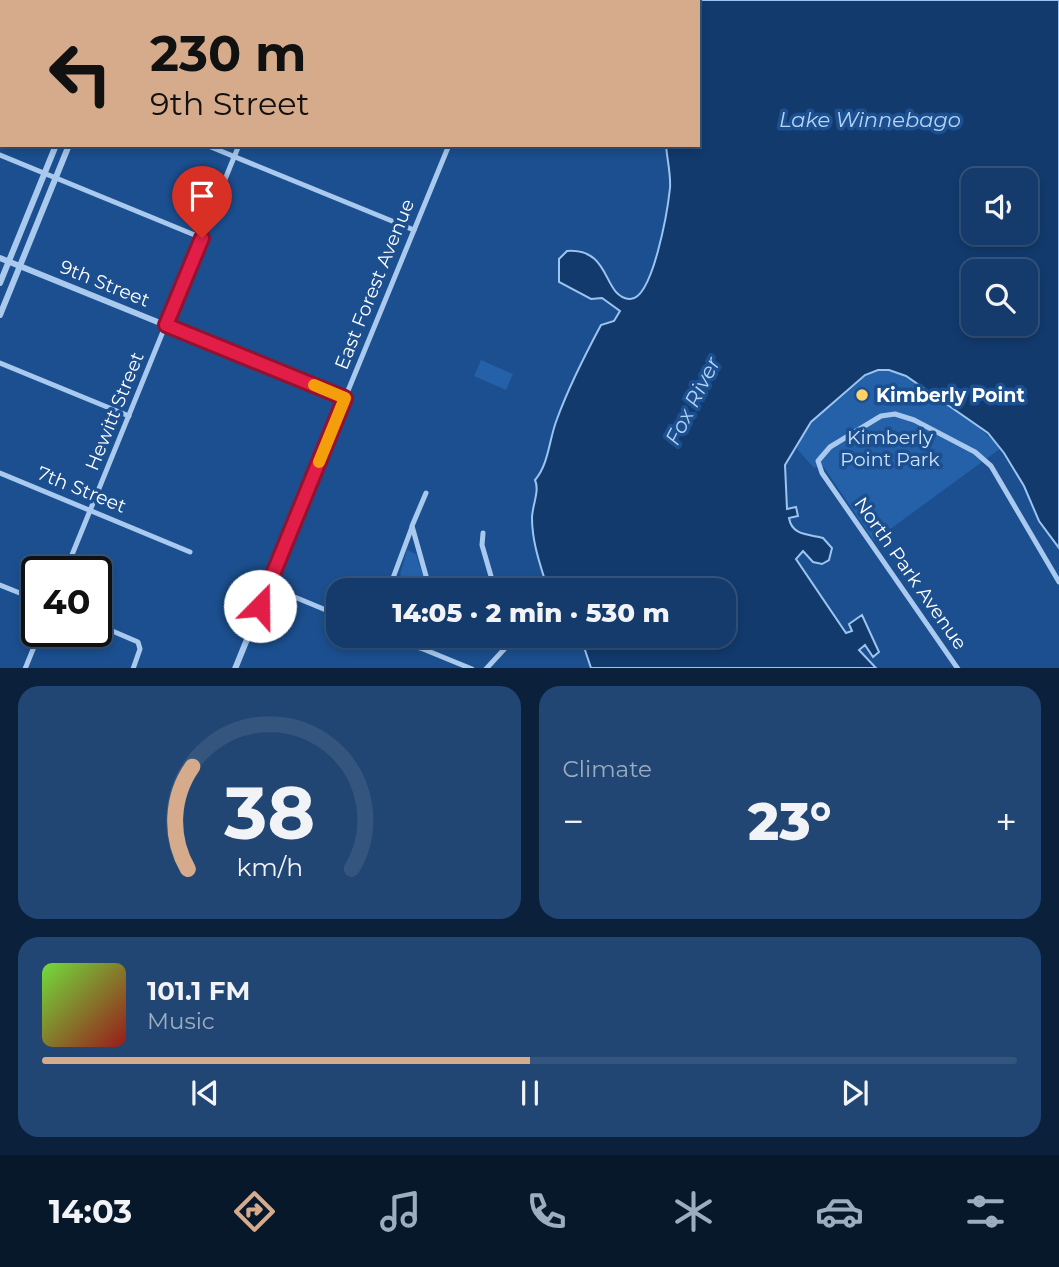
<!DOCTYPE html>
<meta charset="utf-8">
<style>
:root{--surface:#143b6b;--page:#214673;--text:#f1f3f6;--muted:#9dadc1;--line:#33557e;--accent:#d6ab8b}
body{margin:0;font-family:Montserrat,sans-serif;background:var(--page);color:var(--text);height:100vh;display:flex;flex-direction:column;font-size:26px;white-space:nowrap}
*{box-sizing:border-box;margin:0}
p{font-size:23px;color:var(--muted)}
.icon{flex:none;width:38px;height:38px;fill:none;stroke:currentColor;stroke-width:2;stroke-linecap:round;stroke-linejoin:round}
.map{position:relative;height:668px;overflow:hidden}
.side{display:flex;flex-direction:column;gap:18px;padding:18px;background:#0b203b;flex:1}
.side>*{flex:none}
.guide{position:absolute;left:0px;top:0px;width:700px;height:147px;box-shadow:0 4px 10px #0003,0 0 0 2px var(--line);background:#d6ab8b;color:#111;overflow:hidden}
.tools{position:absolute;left:961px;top:168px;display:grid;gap:14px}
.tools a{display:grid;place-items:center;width:77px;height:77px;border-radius:14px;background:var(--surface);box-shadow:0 4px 10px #0003,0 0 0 2px var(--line);font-size:35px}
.speed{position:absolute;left:21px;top:556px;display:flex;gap:14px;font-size:35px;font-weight:700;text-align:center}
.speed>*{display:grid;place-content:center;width:91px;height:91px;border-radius:50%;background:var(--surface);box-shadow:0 4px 10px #0003,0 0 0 2px var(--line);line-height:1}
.speed .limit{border:4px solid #111;border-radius:10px;background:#fff;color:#111}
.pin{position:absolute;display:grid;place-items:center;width:60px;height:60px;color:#fff;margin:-72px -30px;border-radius:50% 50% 50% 0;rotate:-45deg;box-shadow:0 0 7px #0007}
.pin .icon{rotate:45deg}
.me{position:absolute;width:77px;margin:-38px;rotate:22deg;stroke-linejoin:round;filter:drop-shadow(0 0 5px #0008)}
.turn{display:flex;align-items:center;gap:24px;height:147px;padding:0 35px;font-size:32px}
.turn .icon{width:91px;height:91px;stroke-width:2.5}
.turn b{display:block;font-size:49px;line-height:60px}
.big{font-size:52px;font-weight:800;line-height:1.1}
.side .card{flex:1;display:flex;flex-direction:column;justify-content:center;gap:10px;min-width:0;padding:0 24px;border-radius:21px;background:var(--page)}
.side .dial{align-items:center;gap:0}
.dial svg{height:182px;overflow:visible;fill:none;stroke:var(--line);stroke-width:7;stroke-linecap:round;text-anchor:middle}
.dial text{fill:var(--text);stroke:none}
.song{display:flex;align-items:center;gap:21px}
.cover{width:84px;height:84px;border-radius:10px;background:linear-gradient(135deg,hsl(100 70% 55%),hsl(0 70% 35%))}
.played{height:7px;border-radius:4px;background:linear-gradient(90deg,var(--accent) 50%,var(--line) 50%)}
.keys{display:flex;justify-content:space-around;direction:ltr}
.heat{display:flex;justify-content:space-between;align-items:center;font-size:38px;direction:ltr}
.side .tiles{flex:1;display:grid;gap:18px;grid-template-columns:1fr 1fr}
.card:last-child{grid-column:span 2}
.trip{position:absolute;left:326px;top:578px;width:410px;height:70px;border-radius:21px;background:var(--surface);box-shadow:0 4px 10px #0003,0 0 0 2px var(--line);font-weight:800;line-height:70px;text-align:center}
.tabs{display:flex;height:112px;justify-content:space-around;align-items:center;background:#08182b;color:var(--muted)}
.tabs .icon{width:49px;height:49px}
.tabs .selected{color:var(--accent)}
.tabs b{font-size:32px;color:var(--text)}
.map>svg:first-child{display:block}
</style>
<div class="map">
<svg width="1059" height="669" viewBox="0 0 1059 669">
<rect width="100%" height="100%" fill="#1b4f8f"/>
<!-- green -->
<g fill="#2461a8">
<polygon points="481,360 513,374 506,390 474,376"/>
<path d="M884,369C907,371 984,429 1001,448L874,541L823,466L814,468L797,449C806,423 854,371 884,369Z"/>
<polygon points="407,550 416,554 424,578 419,584 400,575"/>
</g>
<!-- water -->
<path fill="#123a6d" stroke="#9cc4f0" stroke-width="2" fill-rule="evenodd" d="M646,0H1059V548L1039,521L1024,486L1004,453L988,433L906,376L889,370H878L865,375L811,422L785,465L787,509L796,507L798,516L789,518C792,536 809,534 823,538L832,548L829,560L822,564L813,562L803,551L796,559L846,633L852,631L849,624L862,615L879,652L873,657L865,645L859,650L876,668H591L580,635H723V590H548C541,567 532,543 532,518C532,506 540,491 535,480C549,464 549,439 557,419C568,389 586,353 601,325L614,321L620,311L602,298L591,299L559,282V259L567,251C612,248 602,296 629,299C653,302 668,207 670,188C671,174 667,159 666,145H698V2ZM973,180H1026V233H973ZM1026,271V324H973V271Z"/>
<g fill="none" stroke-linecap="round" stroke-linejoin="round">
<!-- minor -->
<g stroke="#a9c9ee" stroke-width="5">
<polyline points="347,0 351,2"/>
<polyline points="448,0 448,2"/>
<polyline points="298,2 299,0"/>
<polyline points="0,57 2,58"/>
<polyline points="206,145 414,230"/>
<polyline points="0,155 202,238"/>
<polyline points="0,363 129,416"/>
<polyline points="345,398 449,145"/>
<polyline points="0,473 190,552"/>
<polyline points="426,493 412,526 430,590"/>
<polyline points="412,527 393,578 420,590"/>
<polyline points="483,533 482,545 495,590"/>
<polyline points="65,572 239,145"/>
<polyline points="0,585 37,600"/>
<polyline points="268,586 338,615"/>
<polyline points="96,624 138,642 140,649 133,669"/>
<polyline points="389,635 472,669"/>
<polyline points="420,648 426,635"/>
<polyline points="25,669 40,632"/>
<polyline points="486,669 508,645 508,635"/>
<polyline points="958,669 822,473 818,461 830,447 881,416 895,414 914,420 975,452 991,466 1059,582"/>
</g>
<!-- tertiary -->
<g stroke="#a9c9ee" stroke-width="6">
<polyline points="115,2 116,0"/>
<polyline points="128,2 129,0"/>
<polyline points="0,258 345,398 235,669"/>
<polyline points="0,283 56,145"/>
<polyline points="0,315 69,145"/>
</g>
</g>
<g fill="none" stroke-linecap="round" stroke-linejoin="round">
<defs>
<polyline id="route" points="202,238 166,325 345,398 260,606"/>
</defs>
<!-- route casing -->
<use href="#route" stroke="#92132f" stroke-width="18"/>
<!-- route -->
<use href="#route" stroke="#e11d48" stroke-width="12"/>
<!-- slow -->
<polyline stroke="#f59e0b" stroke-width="12" points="314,385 345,398 319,462"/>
</g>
<!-- markers -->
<circle fill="#ffd166" stroke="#1b4f8f" stroke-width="2.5" cx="862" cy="395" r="7"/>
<g text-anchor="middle" stroke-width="7" stroke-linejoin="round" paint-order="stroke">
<!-- street labels -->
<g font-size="19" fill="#fff" stroke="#1b4f8f">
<text transform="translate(105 283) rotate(22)" y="7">9th Street</text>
<text transform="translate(374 284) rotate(-68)" y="7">East Forest Avenue</text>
<text transform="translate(114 411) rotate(-68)" y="7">Hewitt Street</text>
<text transform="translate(82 489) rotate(22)" y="7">7th Street</text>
<text transform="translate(911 573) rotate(55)" y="7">North Park Avenue</text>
</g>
<!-- poi labels -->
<g font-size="19" font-weight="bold" fill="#fff" stroke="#1b4f8f" text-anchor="start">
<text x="876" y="402">Kimberly Point</text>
</g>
<!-- park labels -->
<g font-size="19" fill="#cfe3fa" stroke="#1b4f8f">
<text x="890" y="444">Kimberly<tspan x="890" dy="22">Point Park</tspan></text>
</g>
<!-- water labels -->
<g font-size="21" font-style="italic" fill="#b5d3f5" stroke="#1b4f8f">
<text x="870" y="127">Lake Winnebago</text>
<text transform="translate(693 401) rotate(-63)" y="7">Fox River</text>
</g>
</g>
</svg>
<div class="tools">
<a><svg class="icon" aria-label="sound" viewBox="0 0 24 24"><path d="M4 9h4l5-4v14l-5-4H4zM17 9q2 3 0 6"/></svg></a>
<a><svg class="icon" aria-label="search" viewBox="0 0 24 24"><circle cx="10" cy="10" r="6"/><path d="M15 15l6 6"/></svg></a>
</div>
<div class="speed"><div class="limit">40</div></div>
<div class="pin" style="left:202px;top:238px;background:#d93025"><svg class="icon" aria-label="arrive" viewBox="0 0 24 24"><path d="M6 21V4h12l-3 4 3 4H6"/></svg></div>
<svg class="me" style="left:260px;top:606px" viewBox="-20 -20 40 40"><circle r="19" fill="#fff"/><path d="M0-13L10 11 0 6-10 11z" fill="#e11d48"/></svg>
<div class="trip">14:05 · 2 min · 530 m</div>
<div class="guide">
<div class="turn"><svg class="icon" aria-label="left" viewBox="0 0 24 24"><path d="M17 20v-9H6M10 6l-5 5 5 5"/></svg><div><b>230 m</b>9th Street</div></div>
</div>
</div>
<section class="side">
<div class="tiles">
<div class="card dial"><svg viewBox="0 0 100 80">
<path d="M14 69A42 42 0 1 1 86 69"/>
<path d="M14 69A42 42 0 0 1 16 24" stroke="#d6ab8b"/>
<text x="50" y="56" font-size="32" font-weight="700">38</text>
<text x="50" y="72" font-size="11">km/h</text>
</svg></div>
<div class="card"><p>Climate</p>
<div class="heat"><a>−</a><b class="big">23°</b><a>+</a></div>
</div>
<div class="card">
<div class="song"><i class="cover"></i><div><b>101.1 FM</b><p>Music</p></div></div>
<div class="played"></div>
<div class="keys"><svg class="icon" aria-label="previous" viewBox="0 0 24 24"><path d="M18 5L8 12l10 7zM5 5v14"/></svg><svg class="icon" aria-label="pause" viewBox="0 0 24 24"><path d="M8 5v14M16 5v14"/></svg><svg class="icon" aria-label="next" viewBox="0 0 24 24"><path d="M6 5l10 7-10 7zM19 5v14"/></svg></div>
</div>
</div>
</section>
<nav class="tabs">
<b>14:03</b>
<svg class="icon selected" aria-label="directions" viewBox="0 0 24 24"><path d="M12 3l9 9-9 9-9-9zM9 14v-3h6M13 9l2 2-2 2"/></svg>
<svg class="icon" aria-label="music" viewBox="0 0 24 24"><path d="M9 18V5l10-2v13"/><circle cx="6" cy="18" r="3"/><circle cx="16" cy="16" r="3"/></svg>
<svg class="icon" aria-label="phone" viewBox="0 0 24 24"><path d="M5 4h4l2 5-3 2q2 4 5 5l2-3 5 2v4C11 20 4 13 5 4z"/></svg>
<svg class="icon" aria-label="climate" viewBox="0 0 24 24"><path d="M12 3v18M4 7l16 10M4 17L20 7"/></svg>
<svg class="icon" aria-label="car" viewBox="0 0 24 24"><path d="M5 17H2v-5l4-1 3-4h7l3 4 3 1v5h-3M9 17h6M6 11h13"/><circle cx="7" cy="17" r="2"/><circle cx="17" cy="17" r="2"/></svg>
<svg class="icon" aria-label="filters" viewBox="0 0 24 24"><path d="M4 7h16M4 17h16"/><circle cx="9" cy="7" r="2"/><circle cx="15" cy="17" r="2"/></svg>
</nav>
